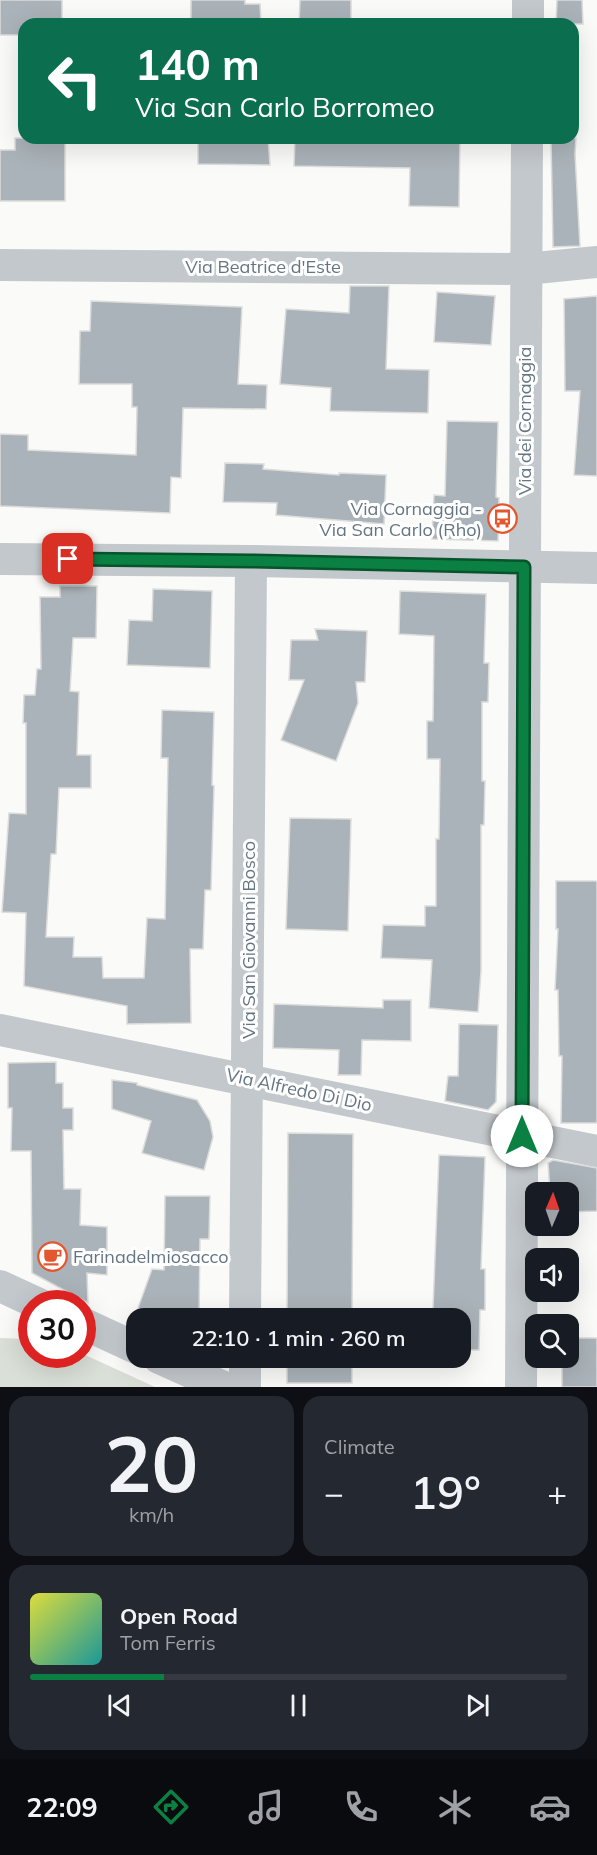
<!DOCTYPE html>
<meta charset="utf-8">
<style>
:root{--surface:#171b24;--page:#242831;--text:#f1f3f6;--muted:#9ea1a6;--line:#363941;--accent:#0b8043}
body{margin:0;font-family:Mulish,sans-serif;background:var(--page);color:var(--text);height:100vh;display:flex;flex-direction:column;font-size:22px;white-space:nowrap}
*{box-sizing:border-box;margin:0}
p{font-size:20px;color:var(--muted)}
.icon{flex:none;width:33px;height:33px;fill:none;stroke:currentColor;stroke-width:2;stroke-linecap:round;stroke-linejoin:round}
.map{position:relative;height:1387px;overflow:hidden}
.sheet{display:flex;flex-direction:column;gap:9px;padding:9px;background:#0d0f14;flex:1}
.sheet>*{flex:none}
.top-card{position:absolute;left:18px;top:18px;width:561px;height:126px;border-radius:18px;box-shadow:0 6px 24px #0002;background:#0b6e4f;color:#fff;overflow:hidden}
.needle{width:39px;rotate:2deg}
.controls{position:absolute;left:525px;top:1182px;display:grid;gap:12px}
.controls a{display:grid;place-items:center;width:54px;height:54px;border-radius:12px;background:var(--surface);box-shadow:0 6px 24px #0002;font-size:30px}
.speed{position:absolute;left:18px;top:1290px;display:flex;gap:12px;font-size:30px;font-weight:700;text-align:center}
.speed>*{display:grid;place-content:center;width:78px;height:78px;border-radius:50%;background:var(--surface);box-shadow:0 6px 24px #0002;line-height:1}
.speed .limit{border:9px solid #d22;background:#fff;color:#111}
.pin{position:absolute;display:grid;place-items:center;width:51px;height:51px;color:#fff;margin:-26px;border-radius:12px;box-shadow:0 3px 9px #0006}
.me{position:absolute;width:66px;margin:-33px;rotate:0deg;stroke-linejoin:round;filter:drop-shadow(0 0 4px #0008)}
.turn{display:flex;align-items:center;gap:21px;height:126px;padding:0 18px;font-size:27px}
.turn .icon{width:78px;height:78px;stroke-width:2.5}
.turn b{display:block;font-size:42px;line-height:51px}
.big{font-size:45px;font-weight:600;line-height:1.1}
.sheet .tile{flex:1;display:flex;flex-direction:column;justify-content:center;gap:9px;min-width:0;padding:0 21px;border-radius:18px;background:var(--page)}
.sheet .dial{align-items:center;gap:0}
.dial b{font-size:78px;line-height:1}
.song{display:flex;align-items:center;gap:18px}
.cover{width:72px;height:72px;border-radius:9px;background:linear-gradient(135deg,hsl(60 70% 55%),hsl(180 70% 35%))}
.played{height:6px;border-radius:3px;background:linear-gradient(90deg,var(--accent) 25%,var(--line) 25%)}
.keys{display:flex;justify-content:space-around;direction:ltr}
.heat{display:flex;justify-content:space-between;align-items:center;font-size:33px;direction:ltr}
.sheet .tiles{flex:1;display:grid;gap:9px;grid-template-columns:1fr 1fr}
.tile:last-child{grid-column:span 2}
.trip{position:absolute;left:126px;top:1308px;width:345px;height:60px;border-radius:18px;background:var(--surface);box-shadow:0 6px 24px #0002;font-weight:600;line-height:60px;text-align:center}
.dock{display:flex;height:96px;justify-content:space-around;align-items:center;background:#090b0e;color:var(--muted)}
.dock .icon{width:42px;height:42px}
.dock .current{color:var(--accent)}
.dock b{font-size:27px;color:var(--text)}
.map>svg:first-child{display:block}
</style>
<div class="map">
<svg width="597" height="1387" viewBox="0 0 597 1387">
<rect width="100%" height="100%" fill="#fafaf8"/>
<!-- green -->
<polygon fill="#dadfd7" points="25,1328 31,1331 32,1354 83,1354 155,1387 0,1387 0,1338 25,1339"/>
<!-- building -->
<g fill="#aab3b9" stroke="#dcdcda" stroke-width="1.5">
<polygon points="0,0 62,0 62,24 24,24 24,35 0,35"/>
<polygon points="191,0 245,0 245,4 260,4 261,24 191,24"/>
<polygon points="300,0 351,0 351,24 299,24"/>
<polygon points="557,0 582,0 583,24 556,24"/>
<polygon points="15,138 65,138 65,201 0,201 0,150 15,150"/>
<polygon points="198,138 268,138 270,165 198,164"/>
<polygon points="295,138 460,138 459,207 409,206 410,168 294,166"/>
<polygon points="551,138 576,138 575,154 580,246 553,247"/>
<polygon points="350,286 389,286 386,369 429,370 428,413 330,411 331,388 280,384 286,309 349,313"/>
<polygon points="437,292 495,296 491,345 434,342"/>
<polygon points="597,296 597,476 574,475 580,391 565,391 564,299"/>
<polygon points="91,301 242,307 238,384 267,385 266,409 183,408 181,478 171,477 170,513 0,506 0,434 28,435 28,450 136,455 137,407 132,407 132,384 79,384 80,331 90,331"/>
<polygon points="447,421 498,422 496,497 499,498 498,541 432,539 434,495 445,496"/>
<polygon points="225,463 264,464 263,469 339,475 339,473 386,475 384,524 276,515 277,503 223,502"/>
<polygon points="60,586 97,586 96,638 73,638 70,691 79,692 77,755 91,755 91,788 59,788 56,854 51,854 46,937 74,937 73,957 102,957 103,978 144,978 147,918 165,919 168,758 161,758 162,710 214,712 212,785 214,786 211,890 205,890 203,949 190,949 191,1023 127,1024 127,1006 24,986 26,913 2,912 9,813 26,814 26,723 23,723 24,695 35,695 37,669 41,669 40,597 60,597"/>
<polygon points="153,589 212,591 210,668 127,665 129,620 152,621"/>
<polygon points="400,591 486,594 484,663 489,663 488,702 482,702 482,781 485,781 484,825 481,825 481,971 478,1012 429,1008 432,960 381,958 383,925 425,926 425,906 436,906 436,839 439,839 440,759 427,759 427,721 433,721 434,636 399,634"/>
<polygon points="315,629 367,631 365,682 356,682 358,703 336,761 281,740 304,680 289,680 291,640 318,640"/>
<polygon points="290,818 351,819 348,931 286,929"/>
<polygon points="556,881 597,881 597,1123 561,1123 562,1056 559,1056 558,990 555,990 558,929 556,929"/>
<polygon points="383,1000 411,1000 411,1041 362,1040 361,1075 338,1075 339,1050 273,1048 274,1004 383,1008"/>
<polygon points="459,1024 498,1025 496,1102 488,1110 445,1101 448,1076 458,1076"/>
<polygon points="56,1062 56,1083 63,1083 63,1108 73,1108 73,1130 63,1130 64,1189 81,1189 80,1225 107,1227 107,1275 87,1273 88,1303 32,1273 31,1151 11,1151 12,1108 8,1108 8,1063"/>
<polygon points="112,1080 137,1083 137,1085 197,1100 210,1121 213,1137 204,1170 142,1153 151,1121 112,1109"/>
<polygon points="288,1133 353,1134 352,1318 287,1318"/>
<polygon points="439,1155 485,1157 481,1269 485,1269 485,1310 480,1310 479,1350 460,1350 460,1310 433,1309"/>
<polygon points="553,1160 597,1168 597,1211 568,1212 568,1192 564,1192 564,1190 550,1190 548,1163"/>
<polygon points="165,1196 210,1196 209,1239 200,1239 199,1318 159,1318 138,1308 152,1269 164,1270"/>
<polygon points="568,1338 597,1338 597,1387 562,1387 562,1358 568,1358"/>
<rect x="287" y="1358" width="65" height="25"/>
</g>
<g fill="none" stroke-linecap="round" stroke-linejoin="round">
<!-- minor -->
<g stroke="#c3c8cc" stroke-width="32">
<polyline points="528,24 528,0"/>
<polyline points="0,265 526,269 597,262"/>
<polyline points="0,559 251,561 597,568"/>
<polyline points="0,1030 597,1151"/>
<polyline points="0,1286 39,1304"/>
<polyline points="245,1318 251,561"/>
<polyline points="82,1323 136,1348"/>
<polyline points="159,1358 224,1387"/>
<polyline points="245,1387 245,1358"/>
<polyline points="521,1387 527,138"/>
</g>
</g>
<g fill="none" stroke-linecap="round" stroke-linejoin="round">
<defs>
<polyline id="route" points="68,559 251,561 524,567 522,1136"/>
</defs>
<!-- route casing -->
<use href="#route" stroke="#07532c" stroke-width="15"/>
<!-- route -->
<use href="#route" stroke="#0b8043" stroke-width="10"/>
</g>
<!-- icons -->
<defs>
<symbol id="bus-ring" viewBox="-11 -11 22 22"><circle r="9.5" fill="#fff" stroke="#e4572e" stroke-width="1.5"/><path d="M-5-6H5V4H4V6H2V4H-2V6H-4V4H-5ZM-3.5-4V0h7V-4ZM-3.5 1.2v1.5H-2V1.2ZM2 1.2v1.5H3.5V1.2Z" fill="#e4572e"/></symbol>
<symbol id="cafe-ring" viewBox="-11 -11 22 22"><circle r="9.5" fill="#fff" stroke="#e4572e" stroke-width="1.5"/><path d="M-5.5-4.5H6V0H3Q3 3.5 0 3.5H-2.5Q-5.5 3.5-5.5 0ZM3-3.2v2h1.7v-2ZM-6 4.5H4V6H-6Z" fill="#e4572e"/></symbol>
</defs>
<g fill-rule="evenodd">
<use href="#bus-ring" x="486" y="502" width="33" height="33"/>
<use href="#cafe-ring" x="36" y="1240" width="33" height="33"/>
</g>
<g text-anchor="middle" stroke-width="6" stroke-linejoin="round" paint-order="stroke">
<!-- street labels -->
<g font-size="18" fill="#657683" stroke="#fff">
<text x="263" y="273">Via Beatrice d'Este</text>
<text transform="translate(525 421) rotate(-90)" y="6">Via dei Cornaggia</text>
<text transform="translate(249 940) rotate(-90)" y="6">Via San Giovanni Bosco</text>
<text transform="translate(299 1090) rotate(12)" y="6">Via Alfredo Di Dio</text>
</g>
<!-- poi labels -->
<g font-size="18" fill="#657683" stroke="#fff" text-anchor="end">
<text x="482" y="515">Via Cornaggia -<tspan x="482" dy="21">Via San Carlo (Rho)</tspan></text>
<text x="73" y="1263" text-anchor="start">Farinadelmiosacco</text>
</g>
</g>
</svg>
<div class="controls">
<a><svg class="needle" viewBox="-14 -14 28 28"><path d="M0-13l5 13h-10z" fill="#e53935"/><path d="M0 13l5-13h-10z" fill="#9ea1a6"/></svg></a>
<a><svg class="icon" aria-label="sound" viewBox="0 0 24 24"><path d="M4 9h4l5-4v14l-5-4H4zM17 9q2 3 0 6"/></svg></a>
<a><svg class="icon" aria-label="search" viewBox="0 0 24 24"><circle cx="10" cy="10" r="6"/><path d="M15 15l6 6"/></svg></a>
</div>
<div class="speed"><div class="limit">30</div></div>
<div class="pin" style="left:68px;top:559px;background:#d93025"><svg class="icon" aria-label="arrive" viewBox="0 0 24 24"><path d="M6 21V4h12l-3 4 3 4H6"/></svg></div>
<svg class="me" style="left:522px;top:1136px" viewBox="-20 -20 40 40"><circle r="19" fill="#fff"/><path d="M0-13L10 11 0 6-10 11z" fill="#0b8043"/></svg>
<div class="trip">22:10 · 1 min · 260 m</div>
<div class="top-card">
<div class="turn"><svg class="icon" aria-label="left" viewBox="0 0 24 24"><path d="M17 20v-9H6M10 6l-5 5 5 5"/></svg><div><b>140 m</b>Via San Carlo Borromeo</div></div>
</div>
</div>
<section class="sheet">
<div class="tiles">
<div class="tile dial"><b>20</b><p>km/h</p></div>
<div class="tile"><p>Climate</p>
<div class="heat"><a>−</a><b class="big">19°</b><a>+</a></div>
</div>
<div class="tile">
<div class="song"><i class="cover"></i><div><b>Open Road</b><p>Tom Ferris</p></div></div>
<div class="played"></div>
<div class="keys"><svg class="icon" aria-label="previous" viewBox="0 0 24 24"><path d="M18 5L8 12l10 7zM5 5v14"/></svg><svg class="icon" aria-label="pause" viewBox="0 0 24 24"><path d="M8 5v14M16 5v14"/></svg><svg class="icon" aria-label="next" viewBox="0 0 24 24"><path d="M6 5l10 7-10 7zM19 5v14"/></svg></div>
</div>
</div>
</section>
<nav class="dock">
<b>22:09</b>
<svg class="icon current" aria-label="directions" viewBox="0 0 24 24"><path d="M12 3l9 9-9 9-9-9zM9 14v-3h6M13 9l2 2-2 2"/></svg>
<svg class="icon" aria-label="music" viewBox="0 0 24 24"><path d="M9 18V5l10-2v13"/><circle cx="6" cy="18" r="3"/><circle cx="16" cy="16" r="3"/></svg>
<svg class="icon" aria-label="phone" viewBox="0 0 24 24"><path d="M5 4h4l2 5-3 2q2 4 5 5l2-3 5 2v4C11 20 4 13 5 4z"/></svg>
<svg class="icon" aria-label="climate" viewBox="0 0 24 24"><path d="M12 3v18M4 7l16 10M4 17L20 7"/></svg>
<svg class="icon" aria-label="car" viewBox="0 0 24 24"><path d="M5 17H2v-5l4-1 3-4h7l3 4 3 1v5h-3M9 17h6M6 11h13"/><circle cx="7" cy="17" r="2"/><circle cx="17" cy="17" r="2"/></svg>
</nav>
